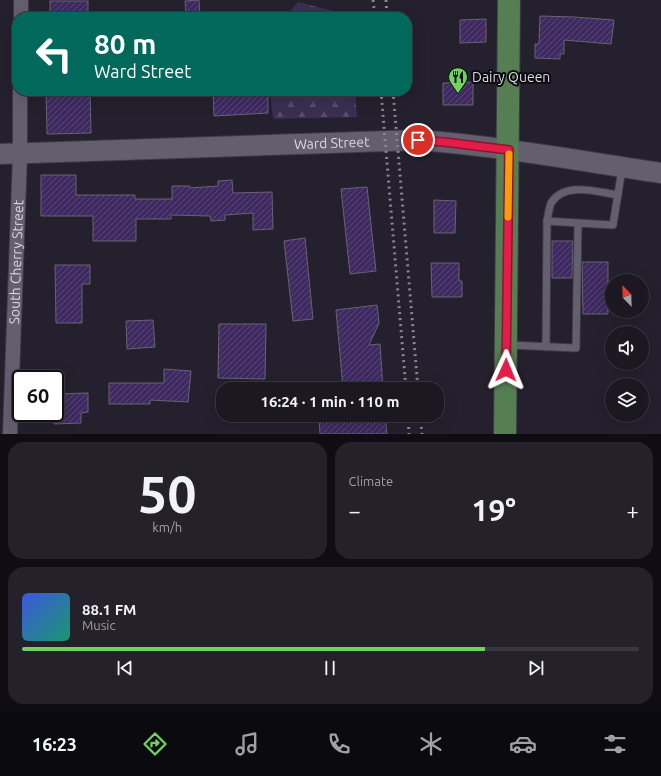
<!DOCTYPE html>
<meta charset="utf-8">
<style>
:root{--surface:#1b1822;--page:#24212a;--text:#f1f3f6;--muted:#a0a0a5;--line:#393740;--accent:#70d35f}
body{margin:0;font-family:Ubuntu,sans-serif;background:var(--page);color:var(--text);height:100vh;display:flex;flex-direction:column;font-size:15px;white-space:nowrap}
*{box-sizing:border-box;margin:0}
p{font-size:13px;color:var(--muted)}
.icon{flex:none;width:22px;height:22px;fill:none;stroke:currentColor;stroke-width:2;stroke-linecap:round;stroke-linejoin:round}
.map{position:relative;height:434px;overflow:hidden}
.side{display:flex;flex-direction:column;gap:8px;padding:8px;background:#0f0d13;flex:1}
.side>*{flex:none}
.top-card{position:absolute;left:12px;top:12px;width:400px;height:84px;border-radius:16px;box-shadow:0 4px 16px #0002,0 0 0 1px var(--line);background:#00695c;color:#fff;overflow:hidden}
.needle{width:26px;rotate:337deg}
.buttons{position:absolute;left:605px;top:274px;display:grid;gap:8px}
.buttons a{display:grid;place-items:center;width:44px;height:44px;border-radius:50%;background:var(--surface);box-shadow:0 4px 16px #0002,0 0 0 1px var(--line);font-size:20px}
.speed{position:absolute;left:12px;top:370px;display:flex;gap:8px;font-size:20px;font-weight:700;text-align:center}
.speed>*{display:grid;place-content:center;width:52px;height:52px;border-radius:50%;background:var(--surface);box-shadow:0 4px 16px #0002,0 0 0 1px var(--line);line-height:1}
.speed .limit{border:2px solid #111;border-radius:6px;background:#fff;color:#111}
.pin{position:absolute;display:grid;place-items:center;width:34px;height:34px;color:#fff;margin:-17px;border:2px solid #fff;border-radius:50%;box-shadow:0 1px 4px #0007}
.me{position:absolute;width:44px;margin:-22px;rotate:1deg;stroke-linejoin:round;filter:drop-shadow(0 0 3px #0008)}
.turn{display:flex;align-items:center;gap:14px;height:84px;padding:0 16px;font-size:18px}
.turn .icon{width:52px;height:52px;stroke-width:2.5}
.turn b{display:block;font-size:28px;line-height:34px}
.big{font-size:30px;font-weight:700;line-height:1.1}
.side .tile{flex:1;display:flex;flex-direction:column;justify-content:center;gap:6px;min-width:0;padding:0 14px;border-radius:16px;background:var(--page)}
.side .dial{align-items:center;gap:0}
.dial b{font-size:52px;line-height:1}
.song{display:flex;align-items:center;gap:12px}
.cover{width:48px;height:48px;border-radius:6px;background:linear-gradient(135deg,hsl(230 70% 55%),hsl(160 70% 35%))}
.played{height:4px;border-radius:2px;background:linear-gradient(90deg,var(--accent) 75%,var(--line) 75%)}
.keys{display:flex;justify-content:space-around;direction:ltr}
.heat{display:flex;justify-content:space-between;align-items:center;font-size:22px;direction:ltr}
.side .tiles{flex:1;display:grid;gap:8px;grid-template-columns:1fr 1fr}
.tile:last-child{grid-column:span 2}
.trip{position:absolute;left:216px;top:382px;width:228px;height:40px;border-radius:16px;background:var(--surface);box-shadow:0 4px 16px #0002,0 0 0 1px var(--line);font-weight:700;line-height:40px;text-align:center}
.tab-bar{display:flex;height:64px;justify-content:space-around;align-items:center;background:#0b0a0e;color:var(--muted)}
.tab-bar .icon{width:28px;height:28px}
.tab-bar .active{color:var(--accent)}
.tab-bar b{font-size:18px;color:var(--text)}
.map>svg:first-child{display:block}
</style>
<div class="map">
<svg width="661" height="434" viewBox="0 0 661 434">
<defs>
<pattern id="forest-firs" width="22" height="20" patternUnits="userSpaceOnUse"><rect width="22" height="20" fill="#3a2f51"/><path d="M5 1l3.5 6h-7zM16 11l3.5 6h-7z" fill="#564d6a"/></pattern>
<pattern id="building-hatch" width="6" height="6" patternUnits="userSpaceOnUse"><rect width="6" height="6" fill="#3e2a60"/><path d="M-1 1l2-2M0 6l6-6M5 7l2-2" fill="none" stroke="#594876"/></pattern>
</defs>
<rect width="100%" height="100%" fill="#24202d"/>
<!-- forest -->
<g fill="url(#forest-firs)">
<polygon points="298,2 349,15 349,17 285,17"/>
<polygon points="270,91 355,91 357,117 273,119"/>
</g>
<!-- building -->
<g fill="url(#building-hatch)" stroke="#686373">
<polygon points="199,0 200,17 186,17 185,1"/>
<rect x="50" y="1" width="38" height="16"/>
<polygon points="540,16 574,17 614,20 611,44 564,40 564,54 560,54 560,59 535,58 535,44 539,44"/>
<polygon points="486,19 486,42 460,43 460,20"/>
<polygon points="473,82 473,105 443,105 443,83"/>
<polygon points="46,91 90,91 91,133 47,134"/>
<polygon points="213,91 268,91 268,113 214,116"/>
<polygon points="41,175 76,175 76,195 135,195 135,199 172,199 172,186 190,186 190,188 218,186 218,181 232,180 233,193 272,192 273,229 253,230 253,213 225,215 225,220 211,221 210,216 171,215 171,219 136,219 136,241 93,241 93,216 41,216"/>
<polygon points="367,187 376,271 350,274 341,189"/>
<polygon points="434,200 456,201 455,233 434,233"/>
<polygon points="305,238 313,319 293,321 284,241"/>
<polygon points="552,241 573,241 572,278 552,278"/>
<polygon points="582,262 608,262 608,314 583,314"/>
<polygon points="431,263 459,263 459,281 462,281 462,297 432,297"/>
<polygon points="55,265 90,265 90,284 82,284 82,323 56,323"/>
<polygon points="377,305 379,323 369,345 380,344 383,389 332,389 343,388 336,310"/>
<polygon points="153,320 155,347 127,349 126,321"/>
<polygon points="219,324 266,324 265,379 218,378"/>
<polygon points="164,369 191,371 188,402 150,400 150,404 109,404 109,383 164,383"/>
<polygon points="88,393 88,412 81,413 81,423 54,424 55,394"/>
<polygon points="306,415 385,415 387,434 320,434 319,419 306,420"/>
</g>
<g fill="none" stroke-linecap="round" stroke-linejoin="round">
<defs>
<g id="lane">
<path d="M547,221C548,216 549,208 551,203C565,181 597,192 618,195"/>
<polyline points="509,345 576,348 578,223 613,225 622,169"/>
<polyline points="546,347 547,221 578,223"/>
</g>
<g id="street">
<polyline points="21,17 21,0"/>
<path id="s1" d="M10,434L20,154V91"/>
</g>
<g id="secondary">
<path id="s2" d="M0,154L418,140C499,146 580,161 661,173"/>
</g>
<polyline id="primary" points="505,434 509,0"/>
</defs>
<!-- lane casing -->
<use href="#lane" stroke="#3e3b46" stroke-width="9"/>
<!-- street casing -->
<use href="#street" stroke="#3e3b46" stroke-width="16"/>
<!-- secondary casing -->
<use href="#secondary" stroke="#3e3b46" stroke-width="22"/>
<!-- primary casing -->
<use href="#primary" stroke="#3e3b46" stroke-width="24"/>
<!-- lane -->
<use href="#lane" stroke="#635f6f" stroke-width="7"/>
<!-- street -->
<use href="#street" stroke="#635f6f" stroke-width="14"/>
<!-- secondary -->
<use href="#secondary" stroke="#635f6f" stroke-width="20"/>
<!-- primary -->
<use href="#primary" stroke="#557f52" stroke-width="22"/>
<!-- rail -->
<g stroke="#898691" stroke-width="3" stroke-dasharray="2 4" stroke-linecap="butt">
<polyline points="373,0 375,17"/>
<polyline points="386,0 387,17"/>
<polyline points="381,91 406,389"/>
<polyline points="393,91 418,389"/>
<polyline points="408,415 409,434"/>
<polyline points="420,415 422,434"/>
</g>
</g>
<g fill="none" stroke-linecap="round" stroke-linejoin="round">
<defs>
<polyline id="route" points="418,140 444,142 509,150 506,370"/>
</defs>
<!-- route casing -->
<use href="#route" stroke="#92132f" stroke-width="10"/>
<!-- route -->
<use href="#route" stroke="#e11d48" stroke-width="7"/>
<!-- slow -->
<polyline stroke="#f59e0b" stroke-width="7" points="508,217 509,154"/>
</g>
<!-- icons -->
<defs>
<symbol id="restaurant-pin" viewBox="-11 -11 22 30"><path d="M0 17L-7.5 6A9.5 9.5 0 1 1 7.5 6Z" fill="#70d35f" stroke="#0c0b11"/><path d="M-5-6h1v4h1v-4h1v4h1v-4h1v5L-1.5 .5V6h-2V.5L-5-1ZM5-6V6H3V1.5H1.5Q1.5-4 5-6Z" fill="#111"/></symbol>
</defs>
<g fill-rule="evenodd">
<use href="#restaurant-pin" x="447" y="66" width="22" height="30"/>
</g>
<g text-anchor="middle" stroke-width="4" stroke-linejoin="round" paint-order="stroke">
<!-- poi labels -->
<g font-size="14" fill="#dbd9e2" stroke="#0c0b11" text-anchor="start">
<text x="472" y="82">Dairy Queen</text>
</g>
<!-- street labels -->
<g font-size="14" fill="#dbd9e2" stroke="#0c0b11">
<text dy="5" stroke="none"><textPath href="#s2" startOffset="332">Ward Street</textPath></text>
<text dy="5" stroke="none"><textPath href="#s1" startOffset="172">South Cherry Street</textPath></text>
</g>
</g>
</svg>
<div class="buttons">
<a><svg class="needle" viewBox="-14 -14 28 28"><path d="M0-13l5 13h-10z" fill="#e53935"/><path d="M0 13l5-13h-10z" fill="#a0a0a5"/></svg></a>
<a><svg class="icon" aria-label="sound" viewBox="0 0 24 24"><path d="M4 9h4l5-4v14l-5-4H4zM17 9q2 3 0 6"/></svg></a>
<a><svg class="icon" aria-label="layers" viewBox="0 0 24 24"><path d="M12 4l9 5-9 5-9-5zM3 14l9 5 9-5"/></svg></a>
</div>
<div class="speed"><div class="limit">60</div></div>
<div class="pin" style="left:418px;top:140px;background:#d93025"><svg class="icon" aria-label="arrive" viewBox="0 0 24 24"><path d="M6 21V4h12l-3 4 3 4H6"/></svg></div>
<svg class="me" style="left:506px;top:370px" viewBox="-20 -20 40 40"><path d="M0-17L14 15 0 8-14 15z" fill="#e11d48" stroke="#fff" stroke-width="4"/></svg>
<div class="trip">16:24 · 1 min · 110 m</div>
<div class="top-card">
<div class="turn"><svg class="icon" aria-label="left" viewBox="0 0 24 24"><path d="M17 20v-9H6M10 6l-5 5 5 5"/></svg><div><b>80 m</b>Ward Street</div></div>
</div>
</div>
<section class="side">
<div class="tiles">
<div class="tile dial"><b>50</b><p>km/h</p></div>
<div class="tile"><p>Climate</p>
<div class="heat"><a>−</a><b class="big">19°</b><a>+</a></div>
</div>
<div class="tile">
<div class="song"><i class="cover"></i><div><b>88.1 FM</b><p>Music</p></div></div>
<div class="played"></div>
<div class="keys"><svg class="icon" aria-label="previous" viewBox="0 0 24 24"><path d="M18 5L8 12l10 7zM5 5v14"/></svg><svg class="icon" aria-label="pause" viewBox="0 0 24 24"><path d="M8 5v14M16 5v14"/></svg><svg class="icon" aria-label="next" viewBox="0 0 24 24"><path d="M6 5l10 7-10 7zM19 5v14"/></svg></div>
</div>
</div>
</section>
<nav class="tab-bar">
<b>16:23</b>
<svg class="icon active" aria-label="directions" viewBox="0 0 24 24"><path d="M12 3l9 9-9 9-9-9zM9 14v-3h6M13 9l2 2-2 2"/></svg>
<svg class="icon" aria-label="music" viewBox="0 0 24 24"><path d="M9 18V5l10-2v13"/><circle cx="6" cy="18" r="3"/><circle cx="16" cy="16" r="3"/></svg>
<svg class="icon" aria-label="phone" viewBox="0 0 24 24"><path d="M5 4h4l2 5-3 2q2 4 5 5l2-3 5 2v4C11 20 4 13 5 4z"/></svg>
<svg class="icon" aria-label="climate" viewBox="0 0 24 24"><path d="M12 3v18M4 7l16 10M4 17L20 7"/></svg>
<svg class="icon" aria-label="car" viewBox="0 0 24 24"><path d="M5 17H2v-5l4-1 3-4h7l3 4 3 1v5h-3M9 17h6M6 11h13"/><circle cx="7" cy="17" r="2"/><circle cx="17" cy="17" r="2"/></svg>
<svg class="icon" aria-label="filters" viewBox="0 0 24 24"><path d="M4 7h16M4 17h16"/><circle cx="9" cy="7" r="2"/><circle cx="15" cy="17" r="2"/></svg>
</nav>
